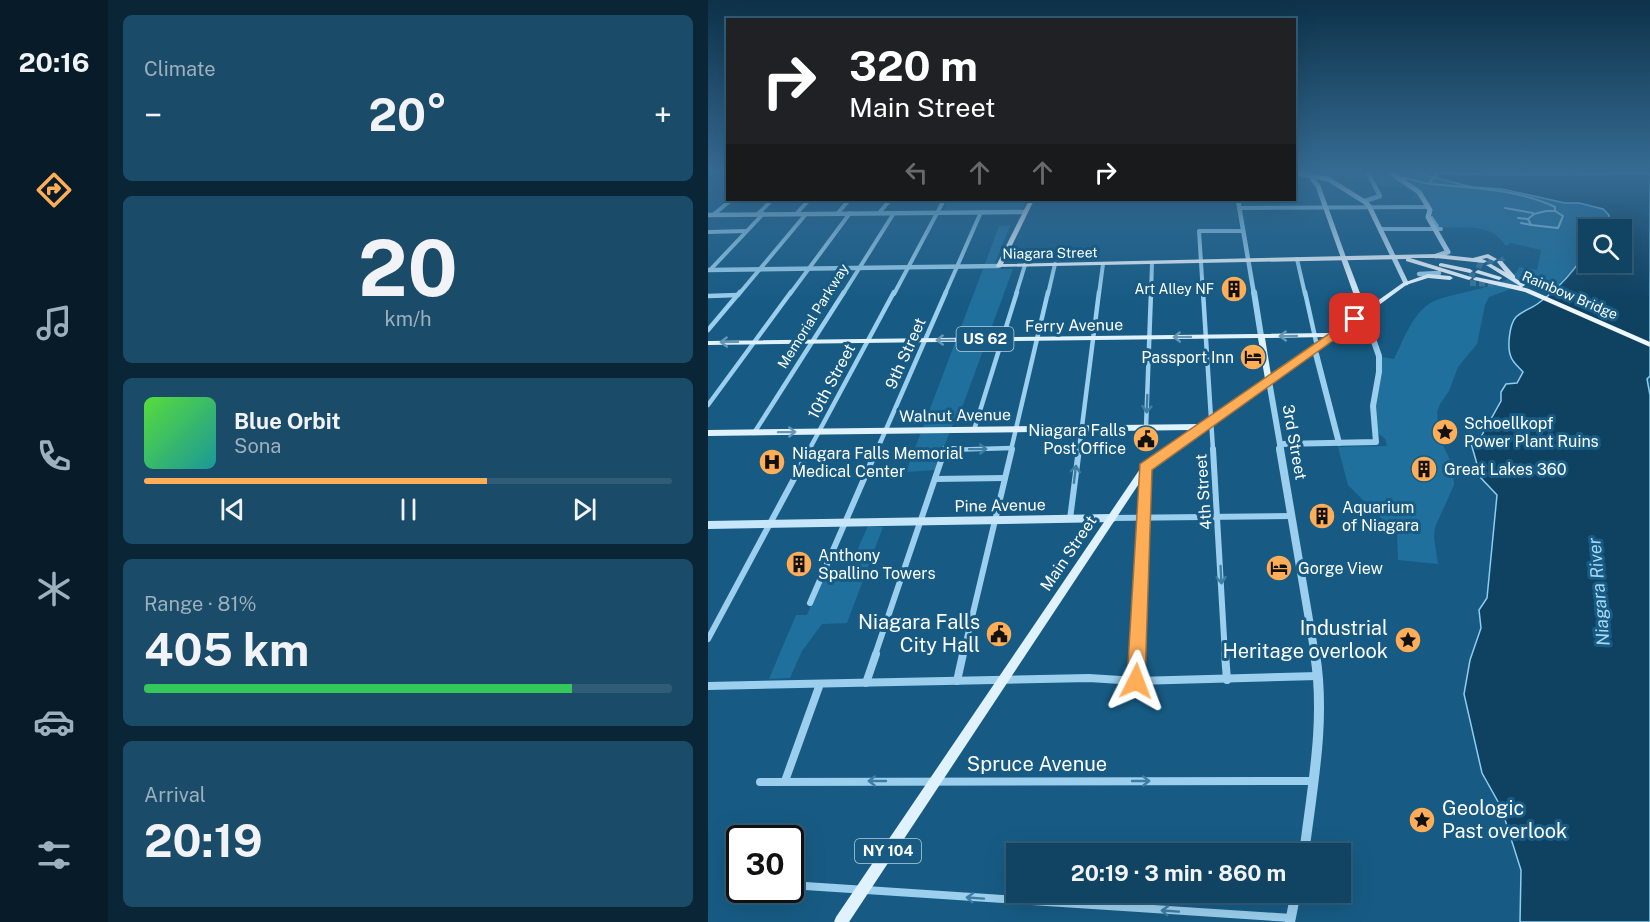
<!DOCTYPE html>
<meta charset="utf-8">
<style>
:root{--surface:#114463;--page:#1a4b69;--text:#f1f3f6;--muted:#9cb0be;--line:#305c78;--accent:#ffae57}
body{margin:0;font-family:"Public Sans",sans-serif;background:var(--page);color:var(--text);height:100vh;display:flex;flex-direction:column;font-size:22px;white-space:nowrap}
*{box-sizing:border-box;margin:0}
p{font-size:20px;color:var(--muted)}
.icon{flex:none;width:33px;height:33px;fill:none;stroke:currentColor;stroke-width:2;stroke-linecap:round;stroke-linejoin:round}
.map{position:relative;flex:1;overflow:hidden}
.details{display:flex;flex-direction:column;gap:15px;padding:15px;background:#092536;width:600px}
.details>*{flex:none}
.guide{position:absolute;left:18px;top:18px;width:570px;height:183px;border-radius:0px;box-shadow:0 6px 24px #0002,0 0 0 2px var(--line);background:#202124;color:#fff;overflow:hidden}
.buttons{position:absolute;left:870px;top:219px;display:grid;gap:12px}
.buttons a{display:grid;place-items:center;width:54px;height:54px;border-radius:0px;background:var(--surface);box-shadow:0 6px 24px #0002,0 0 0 2px var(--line);font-size:30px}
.speed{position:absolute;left:18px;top:825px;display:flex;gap:12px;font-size:30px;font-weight:700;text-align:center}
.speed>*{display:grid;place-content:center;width:78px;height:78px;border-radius:50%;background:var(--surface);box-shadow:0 6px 24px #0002,0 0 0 2px var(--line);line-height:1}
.speed .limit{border:3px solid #111;border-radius:9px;background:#fff;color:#111}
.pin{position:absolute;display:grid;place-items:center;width:51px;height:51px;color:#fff;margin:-26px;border-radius:12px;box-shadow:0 3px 9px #0006}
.me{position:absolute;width:66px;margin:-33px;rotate:3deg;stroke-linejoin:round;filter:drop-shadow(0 0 4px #0008)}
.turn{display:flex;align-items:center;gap:21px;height:126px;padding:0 24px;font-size:27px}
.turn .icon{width:78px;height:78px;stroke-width:2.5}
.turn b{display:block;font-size:42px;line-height:51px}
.lanes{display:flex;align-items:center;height:57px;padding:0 24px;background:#0003;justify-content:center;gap:30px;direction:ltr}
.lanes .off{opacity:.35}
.big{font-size:45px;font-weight:700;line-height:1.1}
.details .tile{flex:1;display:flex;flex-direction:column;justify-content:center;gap:9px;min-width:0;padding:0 21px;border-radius:9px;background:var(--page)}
.details .dial{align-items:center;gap:0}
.dial b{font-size:78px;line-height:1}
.song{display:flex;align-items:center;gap:18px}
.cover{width:72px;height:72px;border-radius:9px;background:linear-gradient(135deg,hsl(110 70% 55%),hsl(180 70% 35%))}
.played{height:6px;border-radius:3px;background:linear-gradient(90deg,var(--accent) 65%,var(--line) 65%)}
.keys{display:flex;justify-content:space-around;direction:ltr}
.heat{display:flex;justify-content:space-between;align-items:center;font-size:33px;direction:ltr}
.charge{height:9px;border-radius:4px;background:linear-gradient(90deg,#34c759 81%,var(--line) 0)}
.trip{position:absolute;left:298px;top:843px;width:345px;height:60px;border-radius:0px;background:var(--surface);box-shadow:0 6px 24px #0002,0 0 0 2px var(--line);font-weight:700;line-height:60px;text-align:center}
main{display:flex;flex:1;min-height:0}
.menu{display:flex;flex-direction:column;width:108px;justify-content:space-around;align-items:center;background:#071b28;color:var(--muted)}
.menu .icon{width:42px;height:42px}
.menu .current{color:var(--accent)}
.menu b{font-size:27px;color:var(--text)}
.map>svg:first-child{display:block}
</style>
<main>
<nav class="menu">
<b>20:16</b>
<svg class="icon current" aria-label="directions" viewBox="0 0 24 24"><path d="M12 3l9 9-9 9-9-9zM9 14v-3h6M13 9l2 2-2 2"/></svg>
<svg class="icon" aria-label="music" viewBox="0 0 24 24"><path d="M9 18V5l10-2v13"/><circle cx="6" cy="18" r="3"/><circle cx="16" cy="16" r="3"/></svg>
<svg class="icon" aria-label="phone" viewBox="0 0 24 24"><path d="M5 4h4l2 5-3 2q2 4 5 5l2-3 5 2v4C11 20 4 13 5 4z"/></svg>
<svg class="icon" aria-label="climate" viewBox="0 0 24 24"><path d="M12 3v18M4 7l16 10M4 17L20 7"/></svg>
<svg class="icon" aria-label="car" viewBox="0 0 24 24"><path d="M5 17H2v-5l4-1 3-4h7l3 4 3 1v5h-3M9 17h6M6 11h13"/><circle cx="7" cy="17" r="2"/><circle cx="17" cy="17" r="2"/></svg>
<svg class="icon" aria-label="filters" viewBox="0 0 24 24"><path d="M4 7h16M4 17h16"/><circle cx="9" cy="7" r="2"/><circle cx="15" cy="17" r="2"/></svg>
</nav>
<section class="details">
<div class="tile"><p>Climate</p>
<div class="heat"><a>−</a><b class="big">20°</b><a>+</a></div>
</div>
<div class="tile dial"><b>20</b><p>km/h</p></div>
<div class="tile">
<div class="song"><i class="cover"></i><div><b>Blue Orbit</b><p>Sona</p></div></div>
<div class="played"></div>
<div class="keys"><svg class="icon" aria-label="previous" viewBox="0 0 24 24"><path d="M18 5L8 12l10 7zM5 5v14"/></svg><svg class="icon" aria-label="pause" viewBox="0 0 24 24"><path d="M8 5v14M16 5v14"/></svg><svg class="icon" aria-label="next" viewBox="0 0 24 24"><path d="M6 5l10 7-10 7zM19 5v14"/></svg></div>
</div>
<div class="tile"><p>Range · 81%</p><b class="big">405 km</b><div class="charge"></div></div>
<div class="tile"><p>Arrival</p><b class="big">20:19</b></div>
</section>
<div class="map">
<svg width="942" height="922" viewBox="0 0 942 922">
<rect width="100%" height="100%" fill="#175b84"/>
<!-- green -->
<g fill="#20709d">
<path d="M664,173H708L764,187L794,189L857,203H871L895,209L901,215V227L880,230V248L870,267L859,275L842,294L819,283L781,297L777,305L769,344L750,367L741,391L732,404L729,412L731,436L745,467L746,485L727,527L726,538L730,564L690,560L689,534L640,485L630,447L679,446L677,439L669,432L667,404L674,374L673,357L686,359C695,341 704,315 721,304C741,291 804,289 811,267L829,270L833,250L803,243L798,246C781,220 754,230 727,227C720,216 722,205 715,194L710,192L714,204L711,198L703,199L708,194L693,186H672Z"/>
<polygon points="241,200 319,200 314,210 235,210"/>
<polygon points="291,226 302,226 287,263 277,264"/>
<polygon points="275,269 305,269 255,405 245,424 227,470 198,472"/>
<polygon points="160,526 175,527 139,623 114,624 94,651 82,678 61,679 88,615 99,615 116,575 138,575"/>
</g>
<!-- water -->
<path fill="#0f4161" stroke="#8dcdef" stroke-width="1.5" d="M708,173L819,175L942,173V376L939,379L942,395V922H812L813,870L793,807L774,773L756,694L762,660L773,628L771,610L779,598L789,495L773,478L763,443L770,442L793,401V392L798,384L809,383L815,372C811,367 805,363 803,357C799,348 801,325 808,317C814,311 825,308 832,302C850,289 870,267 880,248V262H914V230L894,229L901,227V215L895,209L871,203H857L794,189L764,187Z"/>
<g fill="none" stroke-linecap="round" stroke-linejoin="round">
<!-- trunk-tunnel -->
<g stroke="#3a7496" stroke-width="6" stroke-dasharray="6 3" stroke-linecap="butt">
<polyline points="792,258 795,262"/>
<polyline points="780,260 785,264"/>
<polyline points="769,264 775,267"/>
<polyline points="761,275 769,276"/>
<polyline points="762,283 792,284"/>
</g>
<!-- pedestrian -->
<g stroke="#9bcfed" stroke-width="2">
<path d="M691,178C703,178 712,183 723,184C764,188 809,189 847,207V211"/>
<polyline points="722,182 730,173"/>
<polyline points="797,208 825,213"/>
<polygon points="838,211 847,211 855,216 850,228 823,225 820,219 826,214"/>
<polygon points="723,217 724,217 730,226 728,226"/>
<polyline points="810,218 820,219"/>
<polyline points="813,223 823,225"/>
</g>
<!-- minor-far3 -->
<g stroke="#9bcfed" stroke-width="4">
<polyline points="212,200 236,200"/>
<polyline points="531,208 720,207"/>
<polyline points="171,213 182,200"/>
<polyline points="50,214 64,200"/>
<polyline points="88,214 101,200"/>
<polyline points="129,214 141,200"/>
<polyline points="5,215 23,200"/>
<polyline points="672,229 733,229"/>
<polyline points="0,232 38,231"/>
<polyline points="589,259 597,294"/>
<polyline points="2,270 55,214"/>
<polyline points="31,294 98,214"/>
<polyline points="82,294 142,213"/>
<polyline points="135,294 186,213"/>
<polyline points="186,294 236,200"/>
<polyline points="237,294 273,212"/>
<polyline points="308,294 317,265"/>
<polyline points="340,294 347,264"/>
<polyline points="391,294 395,264"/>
<polyline points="443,294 444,263"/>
<polyline points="495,294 491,231 535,231"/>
</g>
<!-- minor-far2 -->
<g stroke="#9bcfed" stroke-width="4.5">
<polyline points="495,292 505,450"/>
<polyline points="597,292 609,346"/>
<polyline points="0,296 30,295"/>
<polyline points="0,330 32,292"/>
<polyline points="0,405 83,292"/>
<polyline points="438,428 443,292"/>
<polyline points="266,430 309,292"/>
<polyline points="46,433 136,292"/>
<polyline points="101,450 186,292"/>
<polyline points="169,450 238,292"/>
<polyline points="237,450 304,448"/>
<polyline points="303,450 340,292"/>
<polyline points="371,450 391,292"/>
</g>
<!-- minor-far1 -->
<g stroke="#9bcfed" stroke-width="6">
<polyline points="505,449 517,655"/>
<polyline points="227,479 297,478"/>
<polyline points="404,518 584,516"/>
<polyline points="362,519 371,449"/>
<polyline points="102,603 169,449"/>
<polyline points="0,639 102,449"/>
<polyline points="167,655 237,449 247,449"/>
<polyline points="255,655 304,449"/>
<polyline points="429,655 437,470"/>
</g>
<!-- minor -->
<g stroke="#9bcfed" stroke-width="8">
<polyline points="517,654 519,680"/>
<polyline points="249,681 255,654"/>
<polyline points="428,681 429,654"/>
<polyline points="158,683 168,654"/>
<polyline points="0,686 381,678 428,681 610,676"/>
<polyline points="77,781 112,684"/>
<polyline points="52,782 605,781"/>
<polyline points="82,885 583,918"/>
</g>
<!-- tertiary-far3 -->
<g stroke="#9bcfed" stroke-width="4.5">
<polyline points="530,200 546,294"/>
<polyline points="657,201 672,196 660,173"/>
<polyline points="0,215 317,212"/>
<polyline points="0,270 291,266"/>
<polyline points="711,274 731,273"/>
</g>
<!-- tertiary-far2 -->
<g stroke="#9bcfed" stroke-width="6">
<polyline points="546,292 553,336"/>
<polyline points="604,349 608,354 631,443"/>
<polyline points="561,381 573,450"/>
<polyline points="573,444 668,442 665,406 671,372 671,356 656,313"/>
</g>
<!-- tertiary-far1 -->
<polyline stroke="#9bcfed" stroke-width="8" points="572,449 607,655"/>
<!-- tertiary -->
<g stroke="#9bcfed" stroke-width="10">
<path d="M596,854C604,788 618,720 607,654"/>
<polyline points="582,922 588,892"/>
</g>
<!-- secondary-far1 -->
<g stroke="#c8e6f9" stroke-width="5">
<polyline points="588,173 620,179 657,202 661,206 698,283"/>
<polyline points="683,173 711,192 722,210 720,217 740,252 728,256"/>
<polyline points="605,180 610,186 636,259"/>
</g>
<!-- secondary -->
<polyline stroke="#c8e6f9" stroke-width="8" points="0,525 404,518"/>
<!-- primary -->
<path fill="#e1f2ff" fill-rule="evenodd" d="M636,257L639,259L658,309L696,282H700L701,283L641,327L654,328L666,334V338H662L651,331H635L440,470L141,922H126L128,917L434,466L485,430L0,436V430L493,424L557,379L550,338L0,345V341L623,333L652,312L633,259ZM617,337L563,375L557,338Z"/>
<!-- trunk -->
<g fill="#f0f8ff" fill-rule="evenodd">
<polygon points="321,200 326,200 295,264 728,254 765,258 780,254 789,259 786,261 779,258 774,259 779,261 776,263 728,258 702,258 763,277 764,278 761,280 698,261 698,259 289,267 288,266"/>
<polygon points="790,261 794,261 807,276 807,278 816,284 817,285 814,287 821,289 942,342 942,347 817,292 766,280 765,279 768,277 812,286 778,265 783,264 797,272 789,262"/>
<polygon points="733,263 762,269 765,271 762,273 731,266 731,264"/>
<polygon points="770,270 793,277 794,278 791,280 768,273 767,272"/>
<polygon points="720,274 742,276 745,278 742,280 720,278 698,285 695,283"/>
</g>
</g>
<!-- one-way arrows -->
<defs><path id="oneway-shaft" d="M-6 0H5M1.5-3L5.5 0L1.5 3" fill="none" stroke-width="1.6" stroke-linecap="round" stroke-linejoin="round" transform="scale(1.5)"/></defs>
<g stroke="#6897b5">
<use href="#oneway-shaft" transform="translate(580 336) rotate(179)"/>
<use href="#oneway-shaft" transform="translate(474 337) rotate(179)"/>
<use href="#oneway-shaft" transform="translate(237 340) rotate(179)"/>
<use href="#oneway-shaft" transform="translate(21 342) rotate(179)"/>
<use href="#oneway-shaft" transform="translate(79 432) rotate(-1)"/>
</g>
<g stroke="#3f7ea4">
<use href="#oneway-shaft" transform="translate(439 404) rotate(92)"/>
<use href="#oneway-shaft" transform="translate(270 449) rotate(-1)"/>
<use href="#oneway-shaft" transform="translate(367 474) rotate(-83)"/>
<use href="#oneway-shaft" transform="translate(513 575) rotate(87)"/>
<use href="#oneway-shaft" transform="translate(169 781) rotate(-180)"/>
<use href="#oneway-shaft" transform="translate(433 781)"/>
<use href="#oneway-shaft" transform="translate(267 898) rotate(-176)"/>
<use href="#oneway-shaft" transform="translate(462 911) rotate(-176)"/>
</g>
<!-- sky -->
<linearGradient id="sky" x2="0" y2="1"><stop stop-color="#0d3249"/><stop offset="0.57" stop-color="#366c94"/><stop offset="1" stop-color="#366c94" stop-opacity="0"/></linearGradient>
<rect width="942" height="302" fill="url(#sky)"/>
<!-- route -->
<polygon fill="#ffae57" stroke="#a67139" stroke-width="1.5" points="647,316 652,319 651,322 444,470 437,681 434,687 428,690 421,687 419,681 432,464"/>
<!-- icons -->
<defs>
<symbol id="building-disc" viewBox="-11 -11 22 22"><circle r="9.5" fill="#ffae57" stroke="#175b84"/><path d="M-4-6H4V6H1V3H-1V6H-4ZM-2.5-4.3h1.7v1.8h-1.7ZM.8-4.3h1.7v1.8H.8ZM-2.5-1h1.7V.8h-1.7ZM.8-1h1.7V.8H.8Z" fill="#111"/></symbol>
<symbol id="hotel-disc" viewBox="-11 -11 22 22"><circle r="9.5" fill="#ffae57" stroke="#175b84"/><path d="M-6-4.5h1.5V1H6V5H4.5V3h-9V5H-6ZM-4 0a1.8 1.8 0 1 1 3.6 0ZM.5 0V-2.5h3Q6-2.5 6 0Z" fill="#111"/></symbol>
<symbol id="sight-disc" viewBox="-11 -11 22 22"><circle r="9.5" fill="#ffae57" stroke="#175b84"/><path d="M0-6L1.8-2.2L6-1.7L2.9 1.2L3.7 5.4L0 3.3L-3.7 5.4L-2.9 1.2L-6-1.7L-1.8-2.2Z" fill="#111"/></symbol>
<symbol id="civic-disc" viewBox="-11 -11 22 22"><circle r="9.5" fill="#ffae57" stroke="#175b84"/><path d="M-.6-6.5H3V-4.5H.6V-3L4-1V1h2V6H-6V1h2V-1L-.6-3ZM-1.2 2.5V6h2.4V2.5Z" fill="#111"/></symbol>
<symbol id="hospital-disc" viewBox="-11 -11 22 22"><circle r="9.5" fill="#ffae57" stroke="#175b84"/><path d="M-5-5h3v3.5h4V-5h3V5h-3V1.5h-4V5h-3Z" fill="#111"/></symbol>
</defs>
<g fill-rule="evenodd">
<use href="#building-disc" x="511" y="274" width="30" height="30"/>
<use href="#hotel-disc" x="530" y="342" width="30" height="30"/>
<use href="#sight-disc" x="722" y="417" width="30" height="30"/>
<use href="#civic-disc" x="423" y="424" width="30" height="30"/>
<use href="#hospital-disc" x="49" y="447" width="30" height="30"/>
<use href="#building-disc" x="701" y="454" width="30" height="30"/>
<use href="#building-disc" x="599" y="501" width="30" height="30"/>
<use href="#building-disc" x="76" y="549" width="30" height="30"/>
<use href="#hotel-disc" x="556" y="553" width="30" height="30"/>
<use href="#civic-disc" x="276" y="619" width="30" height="30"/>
<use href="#sight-disc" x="685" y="625" width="30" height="30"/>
<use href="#sight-disc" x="699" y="805" width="30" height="30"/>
</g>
<g text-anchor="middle" stroke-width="6" stroke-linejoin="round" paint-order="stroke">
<!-- far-street labels -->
<g font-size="14" fill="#fff" stroke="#175b84">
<text transform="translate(342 253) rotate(-1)" y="5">Niagara Street</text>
<text transform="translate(862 295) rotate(23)" y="5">Rainbow Bridge</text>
<text transform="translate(105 316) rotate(-58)" y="5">Memorial Parkway</text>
</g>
<!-- far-poi labels -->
<g font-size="14" fill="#fff" stroke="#175b84" text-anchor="end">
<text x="506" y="294">Art Alley NF</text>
</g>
<!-- shield labels -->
<g fill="#175b84" stroke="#b9ceda" stroke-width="1.5">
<rect x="248.5" y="327" width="57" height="24" rx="4.5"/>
<rect x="147" y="839" width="66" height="24" rx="4.5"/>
</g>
<g font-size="15" font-weight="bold" fill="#fff">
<text x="277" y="344">US 62</text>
<text x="180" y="856">NY 104</text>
</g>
<!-- street labels -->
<g font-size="16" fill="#fff" stroke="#175b84">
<text transform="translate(366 325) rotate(-1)" y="6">Ferry Avenue</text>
<text transform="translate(197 353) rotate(-66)" y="6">9th Street</text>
<text transform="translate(123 381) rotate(-62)" y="6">10th Street</text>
<text transform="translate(247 415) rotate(-1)" y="6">Walnut Avenue</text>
<text transform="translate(587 442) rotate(80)" y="6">3rd Street</text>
<text transform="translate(495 492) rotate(-94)" y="6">4th Street</text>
<text transform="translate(292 505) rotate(-1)" y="6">Pine Avenue</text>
<text transform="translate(360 553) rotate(-56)" y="6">Main Street</text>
</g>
<!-- poi labels -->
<g font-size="16" fill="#fff" stroke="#175b84" text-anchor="start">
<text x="526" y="363" text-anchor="end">Passport Inn</text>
<text x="756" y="429">Schoellkopf<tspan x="756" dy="18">Power Plant Ruins</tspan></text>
<text x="418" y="436" text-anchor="end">Niagara Falls<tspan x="418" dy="18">Post Office</tspan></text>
<text x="84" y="459">Niagara Falls Memorial<tspan x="84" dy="18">Medical Center</tspan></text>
<text x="736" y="475">Great Lakes 360</text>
<text x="634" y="513">Aquarium<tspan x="634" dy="18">of Niagara</tspan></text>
<text x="110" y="561">Anthony<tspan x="110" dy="18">Spallino Towers</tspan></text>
<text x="590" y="574">Gorge View</text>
</g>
<!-- water labels -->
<g font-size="18" font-style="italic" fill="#a7d9f4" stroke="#175b84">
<text transform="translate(891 592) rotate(-95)" y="6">Niagara River</text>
</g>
<!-- near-poi labels -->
<g font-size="20" fill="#fff" stroke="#175b84" text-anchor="end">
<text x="272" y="629">Niagara Falls<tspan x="272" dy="23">City Hall</tspan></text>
<text x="680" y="635">Industrial<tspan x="680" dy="23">Heritage overlook</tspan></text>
<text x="734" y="815" text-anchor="start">Geologic<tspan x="734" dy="23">Past overlook</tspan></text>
</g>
<!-- near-street labels -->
<g font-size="20" fill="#fff" stroke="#175b84">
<text x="329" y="771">Spruce Avenue</text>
</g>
</g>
</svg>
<div class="buttons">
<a><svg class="icon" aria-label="search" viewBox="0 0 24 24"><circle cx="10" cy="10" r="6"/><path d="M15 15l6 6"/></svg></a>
</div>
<div class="speed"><div class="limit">30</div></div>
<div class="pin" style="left:647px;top:319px;background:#d93025"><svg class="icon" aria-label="arrive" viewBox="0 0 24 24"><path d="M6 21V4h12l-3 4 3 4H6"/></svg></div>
<svg class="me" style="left:428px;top:681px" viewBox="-20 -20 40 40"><path d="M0-17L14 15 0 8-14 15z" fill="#ffae57" stroke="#fff" stroke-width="4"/></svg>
<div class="trip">20:19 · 3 min · 860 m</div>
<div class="guide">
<div class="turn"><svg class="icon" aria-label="right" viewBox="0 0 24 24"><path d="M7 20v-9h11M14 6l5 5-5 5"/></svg><div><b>320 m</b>Main Street</div></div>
<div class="lanes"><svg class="icon off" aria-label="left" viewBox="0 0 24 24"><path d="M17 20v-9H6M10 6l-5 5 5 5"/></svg><svg class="icon off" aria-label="ahead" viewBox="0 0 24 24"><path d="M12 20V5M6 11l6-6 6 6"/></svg><svg class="icon off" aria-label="ahead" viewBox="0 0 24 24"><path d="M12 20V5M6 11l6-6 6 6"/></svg><svg class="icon" aria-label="right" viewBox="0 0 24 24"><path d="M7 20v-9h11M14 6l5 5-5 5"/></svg></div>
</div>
</div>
</main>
